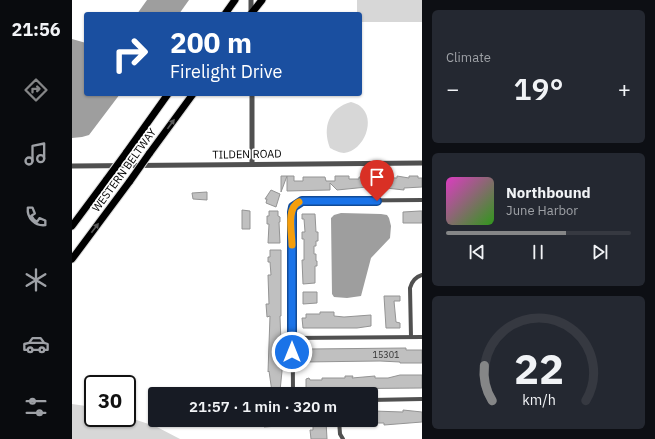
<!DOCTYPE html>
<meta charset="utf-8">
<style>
:root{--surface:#171b24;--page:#242831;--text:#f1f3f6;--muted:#9ea1a6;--line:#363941;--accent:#858687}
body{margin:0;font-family:"IBM Plex Sans",sans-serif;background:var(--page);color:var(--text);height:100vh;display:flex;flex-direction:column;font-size:15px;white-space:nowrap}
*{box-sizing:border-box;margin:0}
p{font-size:13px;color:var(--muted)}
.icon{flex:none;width:22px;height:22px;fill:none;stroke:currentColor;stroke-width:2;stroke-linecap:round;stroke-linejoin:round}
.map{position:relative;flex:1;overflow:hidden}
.sheet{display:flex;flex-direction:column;gap:10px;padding:10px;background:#0d0f14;width:233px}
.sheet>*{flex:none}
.guide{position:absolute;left:12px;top:12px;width:278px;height:84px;border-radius:4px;box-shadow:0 1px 3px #0004;background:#1a4fa0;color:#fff;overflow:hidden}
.speed{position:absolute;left:12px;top:375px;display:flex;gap:8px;font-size:20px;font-weight:700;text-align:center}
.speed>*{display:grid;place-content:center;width:52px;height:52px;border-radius:50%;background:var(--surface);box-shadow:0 1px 3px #0004;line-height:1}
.speed .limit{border:2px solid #111;border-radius:6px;background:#fff;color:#111}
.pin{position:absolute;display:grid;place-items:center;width:34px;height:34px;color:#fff;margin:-41px -17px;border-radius:50% 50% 50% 0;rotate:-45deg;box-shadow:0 0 4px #0007}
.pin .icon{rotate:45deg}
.me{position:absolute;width:44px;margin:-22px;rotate:0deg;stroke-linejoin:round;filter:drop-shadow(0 0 3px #0008)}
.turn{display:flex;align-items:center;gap:14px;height:84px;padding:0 20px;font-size:18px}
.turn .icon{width:52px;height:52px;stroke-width:2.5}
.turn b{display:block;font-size:28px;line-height:34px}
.big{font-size:30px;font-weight:600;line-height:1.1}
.sheet .tile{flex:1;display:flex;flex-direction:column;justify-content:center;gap:6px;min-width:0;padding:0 14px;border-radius:6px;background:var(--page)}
.sheet .dial{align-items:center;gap:0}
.dial svg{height:104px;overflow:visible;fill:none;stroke:var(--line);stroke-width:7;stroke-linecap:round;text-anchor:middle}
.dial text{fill:var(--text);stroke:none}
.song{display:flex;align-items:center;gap:12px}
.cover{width:48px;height:48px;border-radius:6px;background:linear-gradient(135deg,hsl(310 70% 55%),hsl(110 70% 35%))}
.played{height:4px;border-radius:2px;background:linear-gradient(90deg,var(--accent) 65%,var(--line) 65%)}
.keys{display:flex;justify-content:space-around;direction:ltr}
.heat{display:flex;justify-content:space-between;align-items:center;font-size:22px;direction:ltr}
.trip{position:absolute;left:76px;top:387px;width:230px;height:40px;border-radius:4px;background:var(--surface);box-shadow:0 1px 3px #0004;font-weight:600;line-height:40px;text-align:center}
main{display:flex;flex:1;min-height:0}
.tabs{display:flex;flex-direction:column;width:72px;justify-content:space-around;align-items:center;background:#090b0e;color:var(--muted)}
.tabs .icon{width:28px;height:28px}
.tabs .selected{color:var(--accent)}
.tabs b{font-size:18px;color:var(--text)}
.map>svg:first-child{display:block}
</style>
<main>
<nav class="tabs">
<b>21:56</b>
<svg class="icon selected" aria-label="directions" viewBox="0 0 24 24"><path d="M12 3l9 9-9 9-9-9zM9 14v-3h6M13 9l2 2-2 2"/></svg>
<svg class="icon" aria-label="music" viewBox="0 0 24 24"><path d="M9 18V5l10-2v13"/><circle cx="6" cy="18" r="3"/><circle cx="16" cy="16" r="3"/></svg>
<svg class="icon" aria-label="phone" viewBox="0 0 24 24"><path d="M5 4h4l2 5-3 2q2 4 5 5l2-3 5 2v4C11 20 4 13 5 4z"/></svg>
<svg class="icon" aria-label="climate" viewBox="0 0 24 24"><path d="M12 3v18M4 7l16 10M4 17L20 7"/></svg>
<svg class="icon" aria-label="car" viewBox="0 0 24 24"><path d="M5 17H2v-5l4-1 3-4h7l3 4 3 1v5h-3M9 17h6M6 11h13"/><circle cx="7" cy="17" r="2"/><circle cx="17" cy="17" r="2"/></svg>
<svg class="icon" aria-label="filters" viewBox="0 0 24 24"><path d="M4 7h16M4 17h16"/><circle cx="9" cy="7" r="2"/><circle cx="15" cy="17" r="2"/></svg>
</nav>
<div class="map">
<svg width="350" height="439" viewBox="0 0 350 439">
<rect width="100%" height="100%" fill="#fff"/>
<!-- green -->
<g fill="#d7d7d7">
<polygon points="285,0 350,0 350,22 288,22 288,14 285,14"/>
<path d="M279,102C282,103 286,104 288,106C305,119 292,151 272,153C268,153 262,150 258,148C250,127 257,108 279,102Z"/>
<polygon points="0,404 21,407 21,418 55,417 83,426 108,439 0,439"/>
</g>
<!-- water -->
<g fill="#9e9e9e">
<polygon points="75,0 117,0 107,14 65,14"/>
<polygon points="0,39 14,43 14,94 48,94 17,135 10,137 0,138"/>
<polygon points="269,213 309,214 315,215 317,218 319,226 318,238 299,258 289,296 275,298 262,297 260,294 259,218 262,215"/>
</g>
<!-- building -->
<g fill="#c0c0c0" stroke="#949494">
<polygon points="209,176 222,176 222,181 231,181 231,177 253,177 254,181 263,181 263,176 277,176 277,179 287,179 287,177 325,178 325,176 337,178 337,176 346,176 346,178 350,178 350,187 332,188 332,190 314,188 314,190 295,187 265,190 258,183 258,190 215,191 215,176 209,192"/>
<polygon points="199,190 208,194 204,207 194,203 195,199 193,199"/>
<polygon points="135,192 135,200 121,199 120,193"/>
<polygon points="170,210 178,211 178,229 170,229"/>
<polygon points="197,211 206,211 206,216 208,217 208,222 207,222 208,243 196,243 197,224 195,224 195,216 197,216"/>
<polygon points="348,211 350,211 350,223 331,223 331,212"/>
<polygon points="230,214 243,214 244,232 246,232 246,241 244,241 244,246 242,246 242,254 244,254 244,261 245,261 245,266 243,266 243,283 231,284 230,260 232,260 232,239 230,239 230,232 233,232 232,219 230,219"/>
<polygon points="198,250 209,250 209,316 208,316 210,371 208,391 200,392 197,371 196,372 198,316 195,317 194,304 197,304 196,275 199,275 198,262 196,262 196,257 198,257"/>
<polygon points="231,292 245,292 245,303 231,304"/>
<polygon points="312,296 328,296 328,301 322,301 324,322 328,323 328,328 314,328"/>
<polygon points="248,312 262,312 262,316 272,317 299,315 299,326 285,328 231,328 230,318 234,318 234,314 248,314"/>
<polygon points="334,348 334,350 350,350 350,363 328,363 328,362 308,361 231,362 231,352 237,352 237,349"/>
<polygon points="328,375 350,375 350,388 234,389 234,379 237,378 238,380 250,380 250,378 273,378 273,376 281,376 280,378 303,376 303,378 316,378"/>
<polygon points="331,410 350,412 350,422 312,425 312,423 299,423 299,413 301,411 331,412"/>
<polygon points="192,420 206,420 206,426 192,427"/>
<rect x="216" y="420" width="8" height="5"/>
<polygon points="241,420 254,421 255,439 239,439 238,430 241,430"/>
<rect x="276" y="420" width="14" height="4"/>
</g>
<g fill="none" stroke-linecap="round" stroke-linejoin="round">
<defs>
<g id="motorway">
<polyline points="153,14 163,0"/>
<polyline points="179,14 190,0"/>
<polyline points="54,153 96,94"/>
<polyline points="77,154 121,94"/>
<polyline points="0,226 35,179"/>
<polyline points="0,259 58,181"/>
</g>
</defs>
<!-- motorway casing -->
<use href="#motorway" stroke="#dbdbdb" stroke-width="9"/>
<!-- minor -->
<g stroke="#505050" stroke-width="4">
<path d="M339,337L338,288C340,281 343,277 350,275"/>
<polyline points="220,338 350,337"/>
<polyline points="221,394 220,212 221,207 230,201 350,200"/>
<polyline points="299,400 350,399"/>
<polyline points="267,420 268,434 271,439"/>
</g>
<!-- tertiary -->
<g stroke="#505050" stroke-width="5">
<polyline points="179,0 179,13"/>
<polyline points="180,94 180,164"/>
<polyline points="0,166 350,163"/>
</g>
<!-- motorway -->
<use href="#motorway" stroke="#000" stroke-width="7"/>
<defs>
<g id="motorway-bridge">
<polyline points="35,179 54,153"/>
<polyline points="58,181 77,154"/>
</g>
</defs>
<!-- motorway-bridge casing -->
<use href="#motorway-bridge" stroke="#dbdbdb" stroke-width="9" stroke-linecap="butt"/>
<!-- motorway-bridge -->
<use href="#motorway-bridge" stroke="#000" stroke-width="7"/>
</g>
<!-- one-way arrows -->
<defs><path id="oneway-solid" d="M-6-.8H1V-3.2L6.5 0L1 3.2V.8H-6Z"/></defs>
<g fill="#595959">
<use href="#oneway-solid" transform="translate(99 124) rotate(-54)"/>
<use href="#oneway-solid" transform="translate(23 228) rotate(-53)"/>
</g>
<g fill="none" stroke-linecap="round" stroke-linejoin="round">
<defs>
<polyline id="route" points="220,352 220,212 221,207 230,201 305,201"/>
</defs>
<!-- route casing -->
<use href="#route" stroke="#114b97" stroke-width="10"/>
<!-- route -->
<use href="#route" stroke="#1a73e8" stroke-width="7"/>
<!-- slow -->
<path stroke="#f59e0b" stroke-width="7" d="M220,245C220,233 214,208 227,202"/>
</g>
<g text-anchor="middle" stroke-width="3.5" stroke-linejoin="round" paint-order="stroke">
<!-- number labels -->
<g font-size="9" fill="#303030">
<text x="314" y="358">15301</text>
</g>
<!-- street labels -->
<g font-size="11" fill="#000" stroke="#fff">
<text transform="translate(175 154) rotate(-1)" y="4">TILDEN ROAD</text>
<text transform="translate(52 170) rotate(-54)" y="4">WESTERN BELTWAY</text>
</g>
</g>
</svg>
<div class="speed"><div class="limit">30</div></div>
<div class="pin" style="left:305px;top:201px;background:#d93025"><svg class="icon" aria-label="arrive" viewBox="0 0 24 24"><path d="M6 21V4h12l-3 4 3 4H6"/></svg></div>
<svg class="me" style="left:220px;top:352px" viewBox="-20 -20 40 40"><circle r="17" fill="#1a73e8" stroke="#fff" stroke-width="3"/><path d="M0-11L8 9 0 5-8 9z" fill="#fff"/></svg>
<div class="trip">21:57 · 1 min · 320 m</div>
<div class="guide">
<div class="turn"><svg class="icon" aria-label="right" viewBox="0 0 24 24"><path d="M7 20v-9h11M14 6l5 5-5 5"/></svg><div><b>200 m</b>Firelight Drive</div></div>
</div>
</div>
<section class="sheet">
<div class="tile"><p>Climate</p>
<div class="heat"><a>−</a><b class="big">19°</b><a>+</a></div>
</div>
<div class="tile">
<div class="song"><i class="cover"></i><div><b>Northbound</b><p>June Harbor</p></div></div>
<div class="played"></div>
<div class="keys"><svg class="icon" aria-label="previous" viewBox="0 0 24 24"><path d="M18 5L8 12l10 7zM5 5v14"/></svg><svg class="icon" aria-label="pause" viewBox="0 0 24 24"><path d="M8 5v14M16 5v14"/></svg><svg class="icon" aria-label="next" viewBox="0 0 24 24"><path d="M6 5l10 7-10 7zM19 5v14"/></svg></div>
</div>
<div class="tile dial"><svg viewBox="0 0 100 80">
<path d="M14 69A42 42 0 1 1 86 69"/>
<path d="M14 69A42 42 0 0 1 8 42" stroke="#858687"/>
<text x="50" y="56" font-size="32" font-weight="700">22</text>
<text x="50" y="72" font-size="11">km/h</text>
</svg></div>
</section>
</main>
